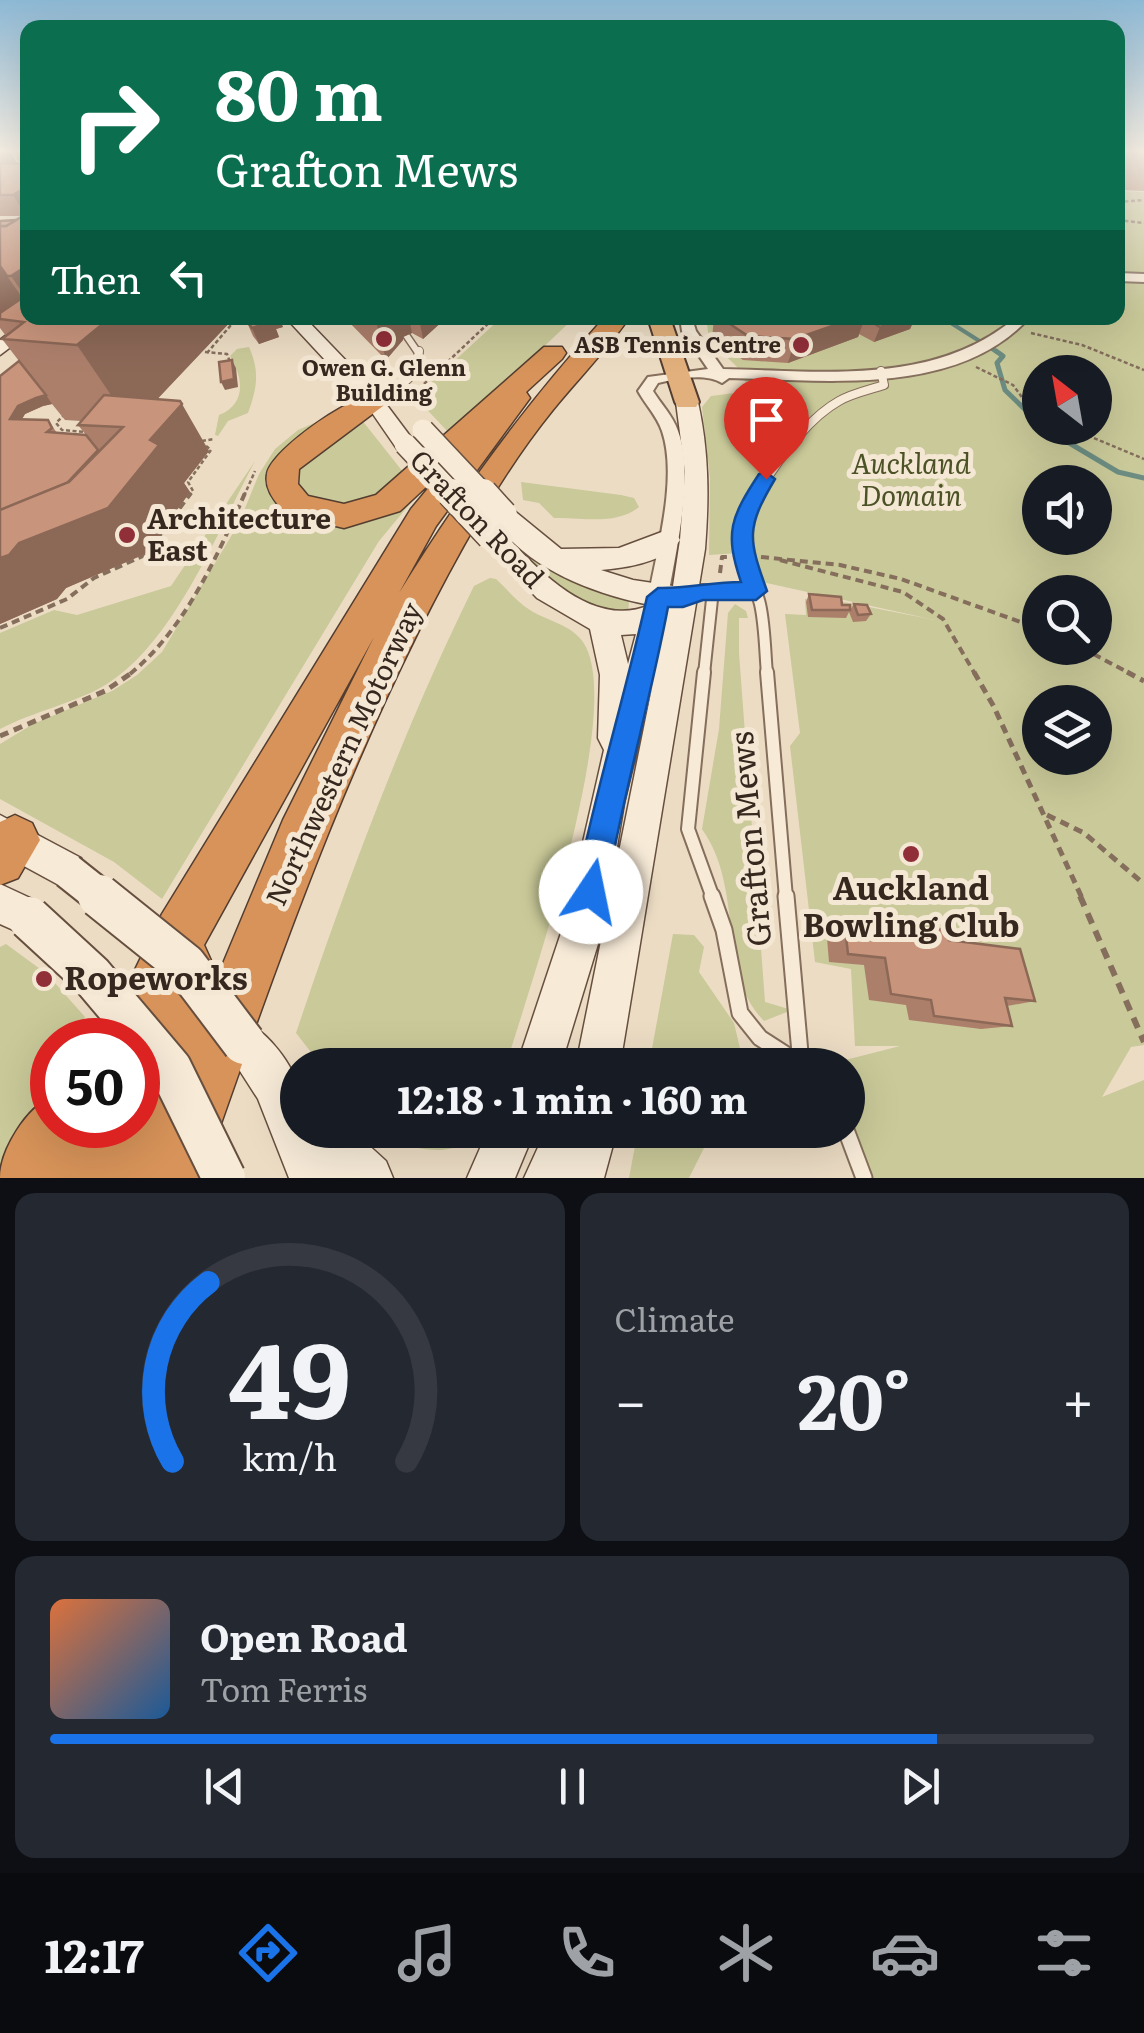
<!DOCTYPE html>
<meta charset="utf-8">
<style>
:root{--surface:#171b24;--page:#242831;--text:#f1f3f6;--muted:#9ea1a6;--line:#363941;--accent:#1a73e8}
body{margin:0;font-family:Literata,serif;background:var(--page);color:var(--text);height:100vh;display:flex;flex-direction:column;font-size:38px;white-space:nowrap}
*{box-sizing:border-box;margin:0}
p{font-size:32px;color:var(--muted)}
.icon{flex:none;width:55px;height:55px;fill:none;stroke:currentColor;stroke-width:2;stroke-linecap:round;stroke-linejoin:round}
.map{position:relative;height:1178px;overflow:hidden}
.drawer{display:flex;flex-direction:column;gap:15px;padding:15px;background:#0d0f14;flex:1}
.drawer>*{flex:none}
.hud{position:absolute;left:20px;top:20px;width:1105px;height:305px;border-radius:20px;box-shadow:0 10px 40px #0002;background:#0b6e4f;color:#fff;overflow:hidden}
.needle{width:65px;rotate:329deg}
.tools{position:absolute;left:1022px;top:355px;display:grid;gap:20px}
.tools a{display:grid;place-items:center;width:90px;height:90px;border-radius:50%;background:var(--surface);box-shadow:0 10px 40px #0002;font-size:50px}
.speed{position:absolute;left:30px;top:1018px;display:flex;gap:20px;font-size:50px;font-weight:700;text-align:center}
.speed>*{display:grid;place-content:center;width:130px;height:130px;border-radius:50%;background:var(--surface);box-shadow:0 10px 40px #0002;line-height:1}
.speed .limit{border:15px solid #d22;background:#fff;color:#111}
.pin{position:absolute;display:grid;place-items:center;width:85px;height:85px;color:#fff;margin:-102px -42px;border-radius:50% 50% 50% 0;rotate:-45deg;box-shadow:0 0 10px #0007}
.pin .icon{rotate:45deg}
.me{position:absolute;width:110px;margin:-55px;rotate:11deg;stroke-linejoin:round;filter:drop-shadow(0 0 8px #0008)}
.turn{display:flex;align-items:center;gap:35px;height:210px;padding:0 30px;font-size:45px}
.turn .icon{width:130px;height:130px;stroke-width:2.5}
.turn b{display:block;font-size:70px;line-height:85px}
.then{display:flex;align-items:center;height:95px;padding:0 30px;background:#0003;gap:20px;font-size:38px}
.big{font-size:75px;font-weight:700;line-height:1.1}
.drawer .tile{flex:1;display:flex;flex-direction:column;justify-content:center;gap:15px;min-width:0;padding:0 35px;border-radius:20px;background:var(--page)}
.drawer .dial{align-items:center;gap:0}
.dial svg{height:260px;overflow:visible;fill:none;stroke:var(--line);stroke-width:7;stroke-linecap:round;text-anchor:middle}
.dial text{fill:var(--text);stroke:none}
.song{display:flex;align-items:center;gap:30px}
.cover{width:120px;height:120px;border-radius:15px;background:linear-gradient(135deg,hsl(20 70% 55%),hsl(210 70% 35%))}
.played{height:10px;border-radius:5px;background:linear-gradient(90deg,var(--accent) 85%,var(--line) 85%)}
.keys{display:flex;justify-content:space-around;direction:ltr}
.heat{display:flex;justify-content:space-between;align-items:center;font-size:55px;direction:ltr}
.drawer .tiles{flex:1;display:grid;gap:15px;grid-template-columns:1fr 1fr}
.tile:last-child{grid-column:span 2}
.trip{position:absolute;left:280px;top:1048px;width:585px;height:100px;border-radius:50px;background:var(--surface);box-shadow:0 10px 40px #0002;font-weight:700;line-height:100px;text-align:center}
.tabs{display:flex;height:160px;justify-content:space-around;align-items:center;background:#090b0e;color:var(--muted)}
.tabs .icon{width:70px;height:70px}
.tabs .current{color:var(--accent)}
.tabs b{font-size:45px;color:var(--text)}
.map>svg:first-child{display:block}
</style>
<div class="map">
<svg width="1144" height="1178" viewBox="0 0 1144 1178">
<rect width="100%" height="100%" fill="#ecdcc4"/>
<!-- green -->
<g fill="#c9c999" fill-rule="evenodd">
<path d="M1118,191L1144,192V1045L1131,1047L1102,1097L1144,1080V1178H859L848,1130V1065H826L900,1046H855L851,969L815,962L790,746L800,733L785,614L806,615L805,599L833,600L935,620L762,582L755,552L709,555L710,478L702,407L711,396L750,391C746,384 742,373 737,367C719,347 707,350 707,318H1118ZM1040,372H1095V428H1040ZM1040,482H1095V538H1040ZM1040,592H1095V648H1040ZM1040,702H1095V758H1040Z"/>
<polygon points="501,318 574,318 451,435 415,397"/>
<path d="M249,347C260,372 257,388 248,413L228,421L218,436L215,435L219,415C247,404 243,377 230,356L237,349Z"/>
<path d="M351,407L269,478C270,497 277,504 293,513L414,499L379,541L162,899L114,862L0,799V744L33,724L112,691L137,675L162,652L239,523L259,474L275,449L298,430Z"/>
<path d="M361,419L407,477C376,506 308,525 293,473Z"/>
<path d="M255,461C218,530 175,641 107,684C78,702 32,712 0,729V633L54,610L77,615L171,586Z"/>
<path d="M521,482L621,495L634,498L639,507C615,526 583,517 554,518L539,503L523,500Z"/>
<path d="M498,529L621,597L629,602L628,613C577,622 529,562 498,529Z"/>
<path d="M490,578L496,579C507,589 517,602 530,610C549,622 575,625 586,647C622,720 531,983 506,1065H321L296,1033C347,881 403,730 474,586Z"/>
<path d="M735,604L746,611L748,618H739V653L765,1002L792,1010L764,1021C716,971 745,890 702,829L719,729L728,613Z"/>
<polygon points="673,934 694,935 704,947 699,972 734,1023 744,1065 649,1065"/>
<polygon points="6,944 47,974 85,1017 73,1040 52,1040 52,1076 0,1167 0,947"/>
<path d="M373,1130H479C458,1164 400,1148 373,1130Z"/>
<polygon points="638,1130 713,1130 689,1178 629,1178"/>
</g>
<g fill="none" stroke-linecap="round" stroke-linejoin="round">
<!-- stream-far1 -->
<polyline stroke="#6d8d82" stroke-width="4" points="951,323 1000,354"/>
<!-- stream -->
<g stroke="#6d8d82" stroke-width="5">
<polyline points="996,351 1003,356 997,363 1005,390 1040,424"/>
<polyline points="1044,428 1118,472 1144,478"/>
</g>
<defs>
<polyline id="service-far4" points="406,335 419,354"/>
<g id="service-far3">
<path d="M374,400C398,386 417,382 419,351"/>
<path d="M756,496C776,463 805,420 839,401C853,393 869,390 884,385L881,371"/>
</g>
<g id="service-far2">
<path d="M757,493C729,539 748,559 760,604C765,626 765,652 767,674"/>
<polyline points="688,596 702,590 756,591"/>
<polyline points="704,674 713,590"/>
</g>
<g id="service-far1">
<polyline points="704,672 688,829 713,898"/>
<polyline points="767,672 786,898"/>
</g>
<g id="service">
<polyline points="712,896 724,930 740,1013 760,1038 802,1065"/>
<polyline points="786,896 801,1064"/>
<polyline points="846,1130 864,1178"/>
</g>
<g id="minor">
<polygon points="1118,273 1144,274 1144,282 1118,281"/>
<path d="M680,318H692L696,331L723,369C821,371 935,386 1015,318H1029C957,397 825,380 729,378L722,383C705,373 678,378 658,383L653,391C661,404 673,416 678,431C696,480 673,559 666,610L663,616H649L646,610C654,559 679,481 662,431C657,416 645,404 638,391L648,377L708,369L682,331Z"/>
</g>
<g id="secondary">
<polygon points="29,318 49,318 0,355 0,340"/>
<polygon points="286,318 305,318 380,396 416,444 413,449 397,449 366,404"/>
<path d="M687,396L698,402C709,452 709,498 705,549L620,1065H576L652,688L624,803L605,921L561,1065H517L565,921L604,750L598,738L600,675L590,629L537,598L478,536L482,529H500C536,568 591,630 650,605C593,594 522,567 491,515L494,509H512L561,549L619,548L667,530L676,533L680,540L685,472L676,402ZM680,540L673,586L633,580L601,570C626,568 666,562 680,540ZM636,634L628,664L621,635Z"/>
<polygon points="0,815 81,858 87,871 81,884 68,890 0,853"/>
<polygon points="0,884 43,904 48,918 43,932 29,937 0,924"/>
<path d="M244,1021C266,1031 294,1064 298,1089C299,1102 298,1117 298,1130H352L386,1161L393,1178H289L258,1099L222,1043L229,1028Z"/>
<polygon points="488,1130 535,1130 515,1178 467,1178"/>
<polygon points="546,1130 617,1130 604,1178 524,1178"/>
</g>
<polygon id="trunk" points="648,318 670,318 699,402 696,407 678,407 675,402"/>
<g id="motorway">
<path d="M604,318H629C606,351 577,380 552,411C526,443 501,481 480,517C359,725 281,952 202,1178H0C0,1150 27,1107 52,1097V1125H138V1040H101L162,914L411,509L440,474L400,511L344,528L285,514C276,502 264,490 267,474C271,449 360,388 383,394L387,400L383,406L299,469L298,484L308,496L344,504L376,495L544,347H562L566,353L562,359L526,392L530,398L436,526L399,593C463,490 523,408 604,318ZM374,637L283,820L209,997L213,965L204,945Z"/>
<polygon points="15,815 32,823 40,840 18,878 0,885 0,822"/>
</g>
</defs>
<!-- service-far4 casing -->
<use href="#service-far4" stroke="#856e5c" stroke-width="9"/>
<!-- service-far3 casing -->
<use href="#service-far3" stroke="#856e5c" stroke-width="10"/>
<!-- service-far2 casing -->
<use href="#service-far2" stroke="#856e5c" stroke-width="14"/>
<!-- service-far1 casing -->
<use href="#service-far1" stroke="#856e5c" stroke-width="16"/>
<!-- service casing -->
<use href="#service" stroke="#856e5c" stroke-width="19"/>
<!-- minor casing -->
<use href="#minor" stroke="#856e5c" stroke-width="4"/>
<!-- secondary casing -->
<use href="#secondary" stroke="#674f3f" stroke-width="3"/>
<!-- trunk casing -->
<use href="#trunk" stroke="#533d30" stroke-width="4"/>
<!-- motorway casing -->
<use href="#motorway" stroke="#533d30" stroke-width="3"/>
<!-- path-far3 -->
<g stroke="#856e5c" stroke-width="2.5" stroke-dasharray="4 2.5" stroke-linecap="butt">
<polyline points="14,163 28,164"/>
<polyline points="1118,202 1144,200"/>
<polyline points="1118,220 1144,223"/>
<polyline points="1031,333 1082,345 1144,370"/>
<polyline points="205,352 227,354 230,362"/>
<polyline points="207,353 237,318"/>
<polyline points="976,367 1013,385 1027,404 1040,412"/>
<polyline points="424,384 494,318"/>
<polyline points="65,414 56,423 62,430 86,432"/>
<polyline points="1070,428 1144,459"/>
<polyline points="202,441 214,439"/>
<polyline points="189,496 193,491 188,482 211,450 205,445"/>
<polyline points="244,496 255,471"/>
</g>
<!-- path-far2 -->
<g stroke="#856e5c" stroke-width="4" stroke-dasharray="8 5" stroke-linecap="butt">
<polyline points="761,557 840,565 901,579 1040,629"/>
<polyline points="780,560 903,592 943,619 975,674"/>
<polyline points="720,573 722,557 731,557"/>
<polyline points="0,628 67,599 94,578 145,555 191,493"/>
<polyline points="1082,648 1131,674"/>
<path d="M130,674C185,629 217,557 245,493"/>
</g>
<!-- path-far1 -->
<g stroke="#856e5c" stroke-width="5" stroke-dasharray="9 6" stroke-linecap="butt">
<polyline points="974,672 994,707 1082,898"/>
<polyline points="1127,672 1144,681"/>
<polyline points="0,736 105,691 133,672"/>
<polyline points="1047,815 1084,833 1144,884"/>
</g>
<!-- path -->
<polyline stroke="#856e5c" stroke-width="6" stroke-dasharray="11 8" stroke-linecap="butt" points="1080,896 1144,1042"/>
<!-- service-far4 -->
<use href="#service-far4" stroke="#f7ead7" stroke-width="6"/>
<!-- service-far3 -->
<use href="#service-far3" stroke="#f7ead7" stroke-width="8"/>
<!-- service-far2 -->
<use href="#service-far2" stroke="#f7ead7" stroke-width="10"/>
<!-- service-far1 -->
<use href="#service-far1" stroke="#f7ead7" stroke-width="12"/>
<!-- service -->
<use href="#service" stroke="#f7ead7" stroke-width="15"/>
<!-- minor -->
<use href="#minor" fill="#f7ead7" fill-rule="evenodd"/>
<!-- secondary -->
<use href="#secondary" fill="#f7ead7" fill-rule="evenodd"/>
<!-- trunk -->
<use href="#trunk" fill="#e2b07c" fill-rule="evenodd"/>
<!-- motorway -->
<use href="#motorway" fill="#d79359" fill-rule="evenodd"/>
<defs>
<g id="secondary-bridge-far3">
<polyline points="423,430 485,496"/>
<polyline points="405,444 454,496"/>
</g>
<g id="secondary-bridge-far2">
<polyline points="451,493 491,536"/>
<polyline points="483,493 503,515"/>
</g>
<polyline id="secondary-bridge-far1" points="68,871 102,898"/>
<g id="secondary-bridge">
<polyline points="99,896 185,965 244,1043"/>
<polyline points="29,918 92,976 170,1068 224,1178"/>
</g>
</defs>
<!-- secondary-bridge-far3 casing -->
<use href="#secondary-bridge-far3" stroke="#674f3f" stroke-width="24" stroke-linecap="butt"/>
<!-- secondary-bridge-far2 casing -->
<use href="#secondary-bridge-far2" stroke="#674f3f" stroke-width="31" stroke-linecap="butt"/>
<!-- secondary-bridge-far1 casing -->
<use href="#secondary-bridge-far1" stroke="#674f3f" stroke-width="38" stroke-linecap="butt"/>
<!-- secondary-bridge casing -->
<use href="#secondary-bridge" stroke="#674f3f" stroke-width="46" stroke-linecap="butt"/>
<!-- secondary-bridge-far3 -->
<use href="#secondary-bridge-far3" stroke="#f7ead7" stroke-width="21"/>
<!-- secondary-bridge-far2 -->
<use href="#secondary-bridge-far2" stroke="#f7ead7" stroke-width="28"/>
<!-- secondary-bridge-far1 -->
<use href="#secondary-bridge-far1" stroke="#f7ead7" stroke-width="34"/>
<!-- secondary-bridge -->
<use href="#secondary-bridge" stroke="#f7ead7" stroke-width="42"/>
</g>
<!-- wall -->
<g fill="#ac7f6b" fill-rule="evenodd">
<path d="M0,150H28V162L18,161L12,151H9L17,163L28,164V318H234L157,399L209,451L184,483L190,492L145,554L66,588L57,599L0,624L19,361L2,339L6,336L0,328V221L16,220L22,216H0ZM52,404L65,420L81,421L78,425L86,435L57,433L48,420L22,419L25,414L43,406Z"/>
<polygon points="1118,150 1144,150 1144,191 1120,190 1118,188"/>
<polygon points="345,318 446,318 423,339 412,333 403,337 403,340 386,360"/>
<polygon points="714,318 770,318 778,323 794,318 915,318 910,329 874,342 859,334 858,337 788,363 743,360 712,338"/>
<polygon points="279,319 283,327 276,329 279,337 259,344 253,336 246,320"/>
<polygon points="809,594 842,605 850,610 854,604 871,614 866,621 853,622 849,612 846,618 808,617 806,602"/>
<polygon points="920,927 949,940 1035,1001 1007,1006 1012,1026 981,1029 909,1020 906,1005 869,1000 864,965 829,962 827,938 845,928 901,935"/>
</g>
<!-- shaded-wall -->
<g fill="#8c6857">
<polygon points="0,150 9,150 23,173 16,181 0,155"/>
<polygon points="28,186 28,216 26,216 13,195"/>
<polygon points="28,265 27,299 11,276"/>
<polygon points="0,266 26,303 0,319"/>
<polygon points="110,318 234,318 132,426 77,345"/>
<polygon points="375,318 409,318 412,333 403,337 403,340 386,360"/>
<polygon points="419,318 446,318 423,339"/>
<polygon points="844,318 865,318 858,337 788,363 795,339"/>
<polygon points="905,318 915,318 910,329 874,342 880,327"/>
<polygon points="279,319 283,327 276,329 279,337 259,344 252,328"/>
<polygon points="232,360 236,368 238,387 225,390 221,382"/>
<polygon points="46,395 52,404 43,406 25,414 17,427 10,419 18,406 36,398"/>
<polygon points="182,404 209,451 184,483 190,492 145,554 66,588 57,599 0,624 0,558 150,440"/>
</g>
<!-- building -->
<g fill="#c8947c" stroke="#8c6857" stroke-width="2.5">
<polygon points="3,163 28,164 28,186 13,195 0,195 0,164"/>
<polygon points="28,213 28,265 11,276 7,276 0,266 0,226 6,226"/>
<polygon points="16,220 6,226 0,226 0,221"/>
<polygon points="28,294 28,318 110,318 77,345 2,339 24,322 0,319 0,313"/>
<polygon points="252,318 269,318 272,321 252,328 246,320"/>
<polygon points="721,318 770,318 778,323 794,318 855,318 795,339 748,336"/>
<polygon points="865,318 905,318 880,327"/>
<polygon points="232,360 234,379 221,382 219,362"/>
<polygon points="19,361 46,395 36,398 18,406 10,419 48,420 52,428 47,432 86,435 98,450 67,483 0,510 0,376"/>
<polygon points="104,395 180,401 182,404 150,440 159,445 108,508 19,543 9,555 0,558 0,510 69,482 123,427 78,425"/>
<polygon points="809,594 841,597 842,605 850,605 850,610 812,610"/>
<polygon points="854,604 867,605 871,614 858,615"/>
<polygon points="920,927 947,930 949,940 1020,949 1035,1001 1005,998 1012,1026 934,1016 931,1000 891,994 885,958 848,954 845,928 922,937"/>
</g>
<!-- sky -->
<linearGradient id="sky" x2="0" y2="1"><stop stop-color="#8db8d4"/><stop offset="0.48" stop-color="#f6efe4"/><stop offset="1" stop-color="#f6efe4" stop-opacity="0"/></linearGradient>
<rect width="1144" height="315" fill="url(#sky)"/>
<!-- route -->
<path fill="#1a73e8" stroke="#114b97" stroke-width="2.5" d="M766,472L775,479C746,528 748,538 767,591L756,600H703L683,607H668C650,702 623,795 606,892L602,903L591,907L580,903L575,892C595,792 625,696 647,597L658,588C686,589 712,582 741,582C724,532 731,517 759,474Z"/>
<!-- markers -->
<g fill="#912f39" stroke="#f4e7d3" stroke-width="4">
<circle cx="384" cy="339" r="10"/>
<circle cx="801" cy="345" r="10"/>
<circle cx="127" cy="535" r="10"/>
<circle cx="911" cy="854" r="10"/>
<circle cx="44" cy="979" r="10"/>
</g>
<g text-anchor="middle" stroke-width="10" stroke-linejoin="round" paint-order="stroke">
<!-- far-poi labels -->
<g font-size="22" font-weight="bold" fill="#36281f" stroke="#f4e7d3" text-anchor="end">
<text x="781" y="353">ASB Tennis Centre</text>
<text x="384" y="376" text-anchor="middle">Owen G. Glenn<tspan x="384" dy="25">Building</tspan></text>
</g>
<!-- park labels -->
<g font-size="28" font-style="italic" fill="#4b5226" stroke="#f4e7d3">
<text x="911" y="474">Auckland<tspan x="911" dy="32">Domain</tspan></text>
</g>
<!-- poi labels -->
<g font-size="28" font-weight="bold" fill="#36281f" stroke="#f4e7d3" text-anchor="start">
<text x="147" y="529">Architecture<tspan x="147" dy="32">East</tspan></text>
</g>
<!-- street labels -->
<g font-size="28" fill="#36281f" stroke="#f4e7d3">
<text transform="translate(477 519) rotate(46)" y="10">Grafton Road</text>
<text transform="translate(344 754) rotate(-65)" y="10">Northwestern Motorway</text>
</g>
<!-- near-street labels -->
<g font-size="32" fill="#36281f" stroke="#f4e7d3">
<text transform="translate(751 839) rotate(-95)" y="11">Grafton Mews</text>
</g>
<!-- near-poi labels -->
<g font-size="32" font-weight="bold" fill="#36281f" stroke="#f4e7d3">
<text x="911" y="900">Auckland<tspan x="911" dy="37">Bowling Club</tspan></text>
<text x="64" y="990" text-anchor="start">Ropeworks</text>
</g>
</g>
</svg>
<div class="tools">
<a><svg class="needle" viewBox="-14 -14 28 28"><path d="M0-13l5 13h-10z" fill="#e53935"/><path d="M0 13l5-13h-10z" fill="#9ea1a6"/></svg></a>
<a><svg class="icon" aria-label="sound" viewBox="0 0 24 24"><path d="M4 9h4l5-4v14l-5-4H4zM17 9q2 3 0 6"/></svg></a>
<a><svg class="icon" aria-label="search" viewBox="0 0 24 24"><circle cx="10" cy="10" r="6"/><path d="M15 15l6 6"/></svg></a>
<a><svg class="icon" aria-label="layers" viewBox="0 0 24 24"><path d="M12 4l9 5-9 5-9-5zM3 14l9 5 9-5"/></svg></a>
</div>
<div class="speed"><div class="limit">50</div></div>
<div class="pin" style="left:766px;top:479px;background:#d93025"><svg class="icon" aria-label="arrive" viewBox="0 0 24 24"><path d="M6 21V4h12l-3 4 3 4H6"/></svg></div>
<svg class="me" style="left:591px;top:892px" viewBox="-20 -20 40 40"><circle r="19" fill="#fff"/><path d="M0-13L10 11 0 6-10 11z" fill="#1a73e8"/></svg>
<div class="trip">12:18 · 1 min · 160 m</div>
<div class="hud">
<div class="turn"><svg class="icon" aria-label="right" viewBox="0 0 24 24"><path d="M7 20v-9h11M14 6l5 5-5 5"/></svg><div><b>80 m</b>Grafton Mews</div></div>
<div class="then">Then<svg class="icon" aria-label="left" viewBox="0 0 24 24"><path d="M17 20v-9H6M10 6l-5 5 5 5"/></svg></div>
</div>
</div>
<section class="drawer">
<div class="tiles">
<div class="tile dial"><svg viewBox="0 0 100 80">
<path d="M14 69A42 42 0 1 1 86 69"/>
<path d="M14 69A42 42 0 0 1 25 14" stroke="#1a73e8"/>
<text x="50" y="56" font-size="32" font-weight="700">49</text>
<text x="50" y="72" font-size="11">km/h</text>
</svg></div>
<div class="tile"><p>Climate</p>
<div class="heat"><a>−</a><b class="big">20°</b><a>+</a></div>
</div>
<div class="tile">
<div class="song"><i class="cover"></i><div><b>Open Road</b><p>Tom Ferris</p></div></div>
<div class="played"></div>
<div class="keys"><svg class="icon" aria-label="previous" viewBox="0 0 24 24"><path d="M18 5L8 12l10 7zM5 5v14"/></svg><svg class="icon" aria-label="pause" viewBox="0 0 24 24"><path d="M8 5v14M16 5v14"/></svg><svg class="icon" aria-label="next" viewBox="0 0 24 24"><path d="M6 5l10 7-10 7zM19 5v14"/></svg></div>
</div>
</div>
</section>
<nav class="tabs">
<b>12:17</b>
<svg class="icon current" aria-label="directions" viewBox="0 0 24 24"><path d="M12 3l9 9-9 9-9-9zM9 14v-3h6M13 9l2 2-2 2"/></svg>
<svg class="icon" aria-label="music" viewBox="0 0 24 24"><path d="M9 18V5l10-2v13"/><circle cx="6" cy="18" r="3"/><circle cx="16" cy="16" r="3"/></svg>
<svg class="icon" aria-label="phone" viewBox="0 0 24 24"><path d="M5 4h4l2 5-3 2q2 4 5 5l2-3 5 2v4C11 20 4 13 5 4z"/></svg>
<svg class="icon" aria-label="climate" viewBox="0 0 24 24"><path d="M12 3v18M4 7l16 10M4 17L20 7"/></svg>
<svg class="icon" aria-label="car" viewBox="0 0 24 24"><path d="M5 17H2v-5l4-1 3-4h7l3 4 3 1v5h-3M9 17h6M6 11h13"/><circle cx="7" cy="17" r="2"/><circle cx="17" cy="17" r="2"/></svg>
<svg class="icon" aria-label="filters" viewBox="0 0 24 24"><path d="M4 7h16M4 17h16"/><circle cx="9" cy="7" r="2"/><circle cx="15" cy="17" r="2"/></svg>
</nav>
